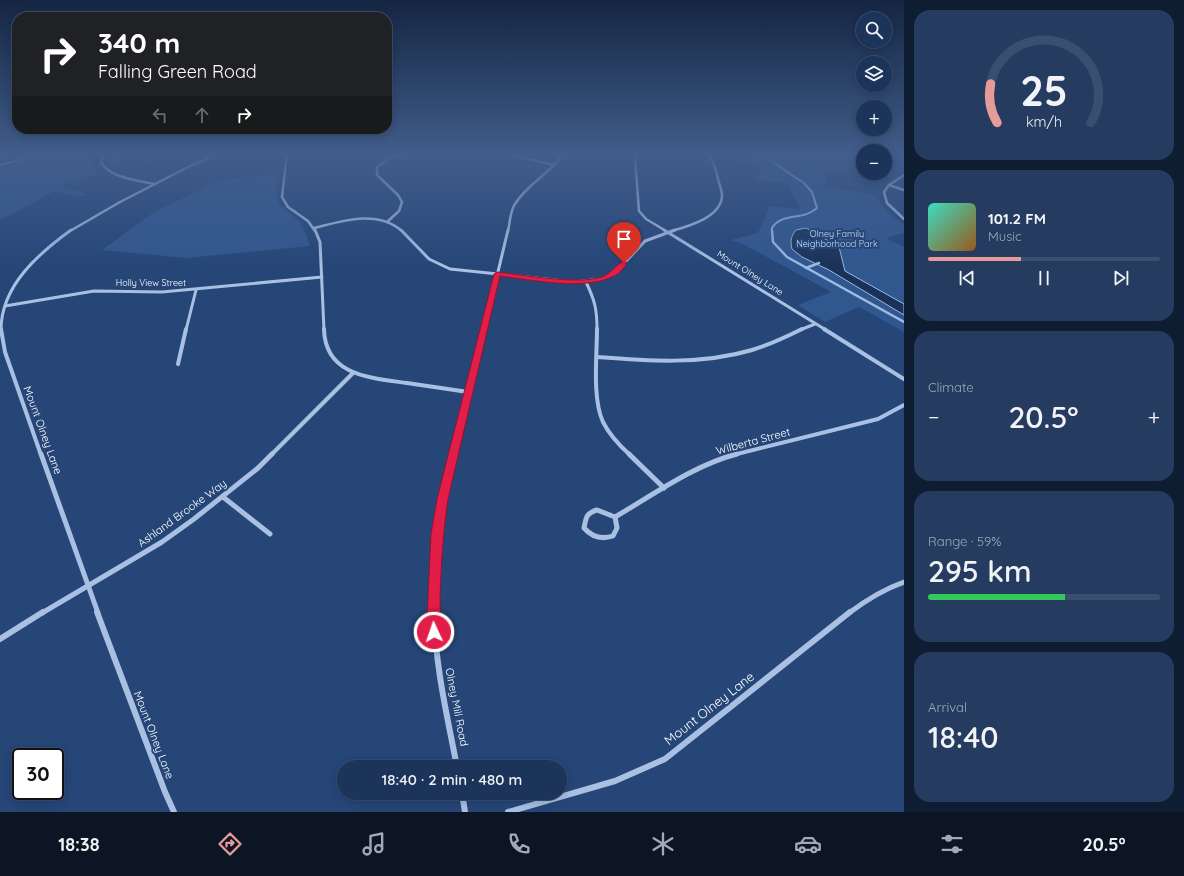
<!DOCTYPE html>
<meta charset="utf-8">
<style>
:root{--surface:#1c345a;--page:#253c60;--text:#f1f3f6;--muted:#a0aabb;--line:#3a4f70;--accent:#e69b98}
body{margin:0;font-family:Quicksand,sans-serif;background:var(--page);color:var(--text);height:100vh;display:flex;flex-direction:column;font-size:15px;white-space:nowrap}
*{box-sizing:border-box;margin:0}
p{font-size:13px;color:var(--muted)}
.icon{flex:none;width:22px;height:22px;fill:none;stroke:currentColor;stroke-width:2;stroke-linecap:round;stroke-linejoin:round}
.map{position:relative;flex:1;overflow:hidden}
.details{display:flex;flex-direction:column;gap:10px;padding:10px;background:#0f1d32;width:280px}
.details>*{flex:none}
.hud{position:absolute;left:12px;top:12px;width:380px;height:122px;border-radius:16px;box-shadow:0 2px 10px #0003,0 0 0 1px var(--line);background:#202124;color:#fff;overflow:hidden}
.tools{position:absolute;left:856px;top:12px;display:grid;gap:8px}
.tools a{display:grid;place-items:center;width:36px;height:36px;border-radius:50%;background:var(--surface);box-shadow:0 2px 10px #0003,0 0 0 1px var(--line);font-size:20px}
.speed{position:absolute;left:12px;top:748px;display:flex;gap:8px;font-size:20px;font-weight:700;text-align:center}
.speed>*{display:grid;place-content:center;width:52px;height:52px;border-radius:50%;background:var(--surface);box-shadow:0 2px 10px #0003,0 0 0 1px var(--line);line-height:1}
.speed .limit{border:2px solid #111;border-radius:6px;background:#fff;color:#111}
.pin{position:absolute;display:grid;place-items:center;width:34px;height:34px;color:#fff;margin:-41px -17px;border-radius:50% 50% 50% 0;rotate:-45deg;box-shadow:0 0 4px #0007}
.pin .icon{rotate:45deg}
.me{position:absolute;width:44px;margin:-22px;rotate:357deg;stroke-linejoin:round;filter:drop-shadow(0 0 3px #0008)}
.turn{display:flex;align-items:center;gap:14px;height:84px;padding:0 20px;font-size:18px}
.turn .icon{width:52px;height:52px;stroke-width:2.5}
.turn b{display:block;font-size:28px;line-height:34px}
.lanes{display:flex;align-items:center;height:38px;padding:0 20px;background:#0003;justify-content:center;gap:20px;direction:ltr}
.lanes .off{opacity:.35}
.big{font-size:30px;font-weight:600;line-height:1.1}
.details .tile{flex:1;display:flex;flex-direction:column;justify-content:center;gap:6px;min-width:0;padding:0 14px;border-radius:16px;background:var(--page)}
.details .dial{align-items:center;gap:0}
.dial svg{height:104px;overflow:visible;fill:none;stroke:var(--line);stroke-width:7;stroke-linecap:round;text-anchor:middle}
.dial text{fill:var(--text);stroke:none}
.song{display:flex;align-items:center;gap:12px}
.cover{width:48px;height:48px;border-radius:6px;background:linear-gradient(135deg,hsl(170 70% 55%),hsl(30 70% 35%))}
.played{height:4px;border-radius:2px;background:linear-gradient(90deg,var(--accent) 40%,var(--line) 40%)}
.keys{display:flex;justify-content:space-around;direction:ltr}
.heat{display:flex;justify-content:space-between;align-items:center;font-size:22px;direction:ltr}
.charge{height:6px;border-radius:3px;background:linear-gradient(90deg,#34c759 59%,var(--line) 0)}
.trip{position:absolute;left:337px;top:760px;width:230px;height:40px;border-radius:20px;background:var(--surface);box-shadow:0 2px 10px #0003,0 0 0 1px var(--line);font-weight:600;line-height:40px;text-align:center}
.tab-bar{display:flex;height:64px;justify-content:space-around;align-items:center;background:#0b1524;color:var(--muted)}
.tab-bar .icon{width:28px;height:28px}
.tab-bar .on{color:var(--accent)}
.tab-bar b{font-size:18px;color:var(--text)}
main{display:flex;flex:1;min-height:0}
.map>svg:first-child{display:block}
</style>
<main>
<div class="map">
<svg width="904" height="812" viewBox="0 0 904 812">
<rect width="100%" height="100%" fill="#264678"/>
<!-- green -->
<g fill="#31578f">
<polygon points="0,153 39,153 0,163"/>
<polygon points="47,153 94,153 91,166 98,174 59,186 87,194 80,197 55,191 0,220 0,165"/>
<polygon points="109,153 143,153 138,155 155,160 152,162 135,157 108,165 107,161"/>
<path d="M747,153H863V160L835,173V171L827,175L825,186L876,195C881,208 893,217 904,224V233L886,238L904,247V332L859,307L825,322L798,305L831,292L743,244L731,240L758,233L769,209L768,206L800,209L787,183L757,180L761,171L753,161L720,160L718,158L751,159Z"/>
<polygon points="276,174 277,199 280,205 299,221 306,234 310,246 186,258 102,250 153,213 219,180"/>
</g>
<!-- water -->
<path fill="#1a3259" stroke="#9dbae3" d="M806,228L839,247L845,271L904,304V315L829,270L802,257L792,249C790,241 791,236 796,230Z"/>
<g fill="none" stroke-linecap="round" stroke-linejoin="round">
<!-- stream-far1 -->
<g stroke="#9dbae3" stroke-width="2">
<path d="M759,153L804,183L812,192L817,208C803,221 782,212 772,228V231"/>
<polyline points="0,156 7,153"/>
</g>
<!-- stream -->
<g stroke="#9dbae3" stroke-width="2.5">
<polyline points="772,230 773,242 787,257 904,322"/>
<polyline points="806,268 819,263"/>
</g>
<!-- minor-far4 -->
<g stroke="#a9c0e3" stroke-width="2.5">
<path d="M104,153L101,163C113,179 137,180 155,184"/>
<polyline points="287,153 282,197 288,207 308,221 315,231"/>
<polyline points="505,153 554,165"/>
<polyline points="633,153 635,157 639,211 646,219 666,231"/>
<polyline points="904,175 889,185 884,192 887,203 904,219"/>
<polyline points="889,185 904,190"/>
<polyline points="387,222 399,211 402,202 398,195 377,175 377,167 390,158 416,153"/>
<path d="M314,228C342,221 377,209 402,231"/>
<polyline points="70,231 120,202 190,166 220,153"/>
<path d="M508,231C510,223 510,211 515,204C527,184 551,173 564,153"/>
<path d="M672,231C689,226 722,217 722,195C722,190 719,184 718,179C716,169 714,162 708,153"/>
</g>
<!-- minor-far3 -->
<g stroke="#a9c0e3" stroke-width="3">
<polyline points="315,230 320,242 324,330"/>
<polyline points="401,230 429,259 450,269 573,282 602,279 614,274 645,241 675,230"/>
<polyline points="664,230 826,330"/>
<path d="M586,282C595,301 597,309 597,330"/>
<polyline points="5,306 94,291 162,292 322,277"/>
<path d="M1,330C1,286 38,254 71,230"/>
<polyline points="186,330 196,290"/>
<polyline points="484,330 508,230"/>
<polyline points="800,330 815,324"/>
</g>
<!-- minor-far2 -->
<g stroke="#a9c0e3" stroke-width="4">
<polyline points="1,329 5,352 41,455"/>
<path d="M324,329C325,376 371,378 407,383C427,386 448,389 468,392"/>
<path d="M597,329C597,356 592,398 603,422C609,434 620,446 630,455"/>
<polyline points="824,329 904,379"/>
<path d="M597,357C649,361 701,365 752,350C769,345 786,337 802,329"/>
<polyline points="178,364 186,329"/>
<polyline points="271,455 353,373"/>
<polyline points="454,455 484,329"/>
<polyline points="733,455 878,419 904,405"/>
</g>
<!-- minor-far1 -->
<g stroke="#a9c0e3" stroke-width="5">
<polyline points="41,454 98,613"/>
<polyline points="629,454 664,488"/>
<polyline points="223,497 270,534"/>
<path d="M597,510L615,517L617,528L613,536C601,540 592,537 584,528C586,518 586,513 597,510Z"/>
<path d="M615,517C653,495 694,465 737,454"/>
<polyline points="42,613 162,542 194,519 258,468 272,454"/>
<path d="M434,613C433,558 441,508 454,454"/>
<path d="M849,613C866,600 884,589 904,582"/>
</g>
<!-- minor -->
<g stroke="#a9c0e3" stroke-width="6">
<polyline points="97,612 165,792 174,812"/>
<path d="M434,612C435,665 447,715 457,767"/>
<polyline points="0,639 43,612"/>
<polyline points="462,793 465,812"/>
<polyline points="508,812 615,781 665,759 850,612"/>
</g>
<!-- tertiary -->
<polygon fill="#a9c0e3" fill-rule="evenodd" points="43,153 48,153 0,166 0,164"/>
</g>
<!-- sky -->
<linearGradient id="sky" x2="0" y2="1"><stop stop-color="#152642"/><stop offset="0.58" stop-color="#415d8b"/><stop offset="1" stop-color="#415d8b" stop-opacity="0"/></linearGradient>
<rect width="904" height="266" fill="url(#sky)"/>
<!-- route -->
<path fill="#e11d48" stroke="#92132f" d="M624,261L627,263C624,268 619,274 614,276C585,291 532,280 500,276L448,499C443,533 441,566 440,600C440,610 442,628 439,637L434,638L430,637L427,618L431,534L437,499L494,274L497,272C524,275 577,285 602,277C612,273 616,264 624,261Z"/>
<g text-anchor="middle" stroke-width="4" stroke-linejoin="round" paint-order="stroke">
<!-- far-park labels -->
<g font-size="9" fill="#cbdbf3" stroke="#264678">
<text x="837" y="237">Olney Family<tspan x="837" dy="10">Neighborhood Park</tspan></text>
</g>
<!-- far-street labels -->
<g font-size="9" fill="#fff" stroke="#264678">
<text transform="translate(750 273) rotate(32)" y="3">Mount Olney Lane</text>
<text x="151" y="286">Holly View Street</text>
</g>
<!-- street labels -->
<g font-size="11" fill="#fff" stroke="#264678">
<text transform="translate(43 430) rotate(70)" y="4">Mount Olney Lane</text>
<text transform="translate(753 441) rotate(-15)" y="4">Wilberta Street</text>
<text transform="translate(182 513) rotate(-36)" y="4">Ashland Brooke Way</text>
<text transform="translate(457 707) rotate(79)" y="4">Olney Mill Road</text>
<text transform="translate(154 735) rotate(69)" y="4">Mount Olney Lane</text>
</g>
<!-- near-street labels -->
<g font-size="13" fill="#fff" stroke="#264678">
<text transform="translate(709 708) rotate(-38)" y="5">Mount Olney Lane</text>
</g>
</g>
</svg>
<div class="tools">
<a><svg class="icon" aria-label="search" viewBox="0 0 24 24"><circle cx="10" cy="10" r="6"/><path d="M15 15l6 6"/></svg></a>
<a><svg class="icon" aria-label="layers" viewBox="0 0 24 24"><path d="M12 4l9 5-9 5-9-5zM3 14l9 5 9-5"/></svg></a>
<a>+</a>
<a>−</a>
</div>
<div class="speed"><div class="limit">30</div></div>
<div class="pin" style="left:624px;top:263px;background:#d93025"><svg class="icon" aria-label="arrive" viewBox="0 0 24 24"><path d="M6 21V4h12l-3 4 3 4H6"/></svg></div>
<svg class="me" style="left:434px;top:632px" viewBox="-20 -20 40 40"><circle r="17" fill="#e11d48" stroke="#fff" stroke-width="3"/><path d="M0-11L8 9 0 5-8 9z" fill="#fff"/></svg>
<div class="trip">18:40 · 2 min · 480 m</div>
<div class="hud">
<div class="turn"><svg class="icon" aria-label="right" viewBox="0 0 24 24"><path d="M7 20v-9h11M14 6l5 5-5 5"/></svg><div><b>340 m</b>Falling Green Road</div></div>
<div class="lanes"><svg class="icon off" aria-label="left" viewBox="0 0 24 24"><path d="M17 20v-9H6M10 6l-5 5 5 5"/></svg><svg class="icon off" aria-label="ahead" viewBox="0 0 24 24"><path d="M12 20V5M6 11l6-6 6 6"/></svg><svg class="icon" aria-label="right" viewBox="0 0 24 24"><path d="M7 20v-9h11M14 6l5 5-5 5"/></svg></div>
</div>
</div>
<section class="details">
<div class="tile dial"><svg viewBox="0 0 100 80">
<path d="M14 69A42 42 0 1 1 86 69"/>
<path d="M14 69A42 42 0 0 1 9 39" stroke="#e69b98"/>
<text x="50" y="56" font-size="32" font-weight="700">25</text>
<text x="50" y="72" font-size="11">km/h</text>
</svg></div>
<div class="tile">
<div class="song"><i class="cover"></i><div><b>101.2 FM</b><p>Music</p></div></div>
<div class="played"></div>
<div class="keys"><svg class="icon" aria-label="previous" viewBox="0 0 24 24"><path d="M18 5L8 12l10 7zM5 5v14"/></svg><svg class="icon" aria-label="pause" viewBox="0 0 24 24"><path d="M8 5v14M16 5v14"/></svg><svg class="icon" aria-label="next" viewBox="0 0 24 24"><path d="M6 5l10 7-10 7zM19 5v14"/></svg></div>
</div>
<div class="tile"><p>Climate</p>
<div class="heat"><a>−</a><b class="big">20.5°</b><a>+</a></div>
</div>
<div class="tile"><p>Range · 59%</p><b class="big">295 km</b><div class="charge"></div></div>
<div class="tile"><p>Arrival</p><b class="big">18:40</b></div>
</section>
</main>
<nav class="tab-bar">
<b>18:38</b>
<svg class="icon on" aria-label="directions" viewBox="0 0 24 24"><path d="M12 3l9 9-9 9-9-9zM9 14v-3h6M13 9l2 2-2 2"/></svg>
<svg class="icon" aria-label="music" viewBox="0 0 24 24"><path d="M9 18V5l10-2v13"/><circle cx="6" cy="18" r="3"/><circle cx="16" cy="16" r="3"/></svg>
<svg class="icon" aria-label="phone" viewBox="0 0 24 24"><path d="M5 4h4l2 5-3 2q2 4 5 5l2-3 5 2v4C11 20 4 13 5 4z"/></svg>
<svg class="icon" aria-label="climate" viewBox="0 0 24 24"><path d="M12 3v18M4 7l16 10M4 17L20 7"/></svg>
<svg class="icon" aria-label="car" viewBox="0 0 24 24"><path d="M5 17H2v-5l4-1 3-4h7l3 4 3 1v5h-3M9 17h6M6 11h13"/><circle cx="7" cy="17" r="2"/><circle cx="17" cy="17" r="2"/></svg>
<svg class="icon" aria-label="filters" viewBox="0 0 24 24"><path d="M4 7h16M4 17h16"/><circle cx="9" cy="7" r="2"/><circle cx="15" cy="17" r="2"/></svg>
<b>20.5°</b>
</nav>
